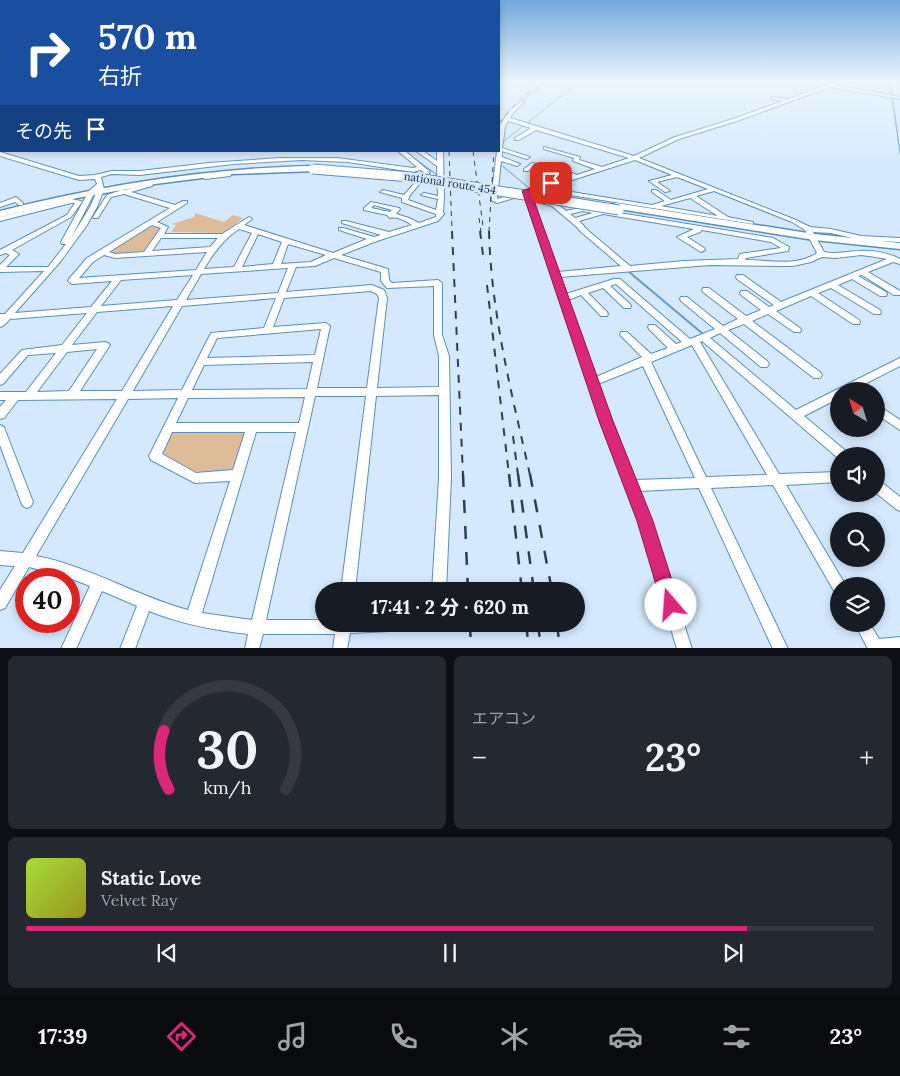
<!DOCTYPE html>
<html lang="ja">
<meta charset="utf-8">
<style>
:root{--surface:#171b24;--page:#242831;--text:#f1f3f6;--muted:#9ea1a6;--line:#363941;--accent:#db2777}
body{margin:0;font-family:Lora,"Noto Sans JP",serif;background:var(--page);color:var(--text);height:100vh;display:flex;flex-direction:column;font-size:19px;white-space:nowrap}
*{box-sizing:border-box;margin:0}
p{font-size:16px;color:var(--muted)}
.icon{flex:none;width:28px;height:28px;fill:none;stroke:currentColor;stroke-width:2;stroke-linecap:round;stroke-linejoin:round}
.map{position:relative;height:648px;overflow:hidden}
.side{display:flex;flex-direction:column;gap:8px;padding:8px;background:#0d0f14;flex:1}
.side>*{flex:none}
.banner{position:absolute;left:0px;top:0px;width:500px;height:152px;box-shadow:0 2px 8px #0003;background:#1a4fa0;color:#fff;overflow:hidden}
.needle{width:32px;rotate:322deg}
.fabs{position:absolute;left:830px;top:382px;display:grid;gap:10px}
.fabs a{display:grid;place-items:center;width:55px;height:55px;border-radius:50%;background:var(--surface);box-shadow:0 2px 8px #0003;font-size:25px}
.speed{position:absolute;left:15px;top:568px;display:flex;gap:10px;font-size:25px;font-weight:700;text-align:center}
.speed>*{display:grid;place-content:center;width:65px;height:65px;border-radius:50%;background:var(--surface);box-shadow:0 2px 8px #0003;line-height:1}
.speed .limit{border:8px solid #d22;background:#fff;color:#111}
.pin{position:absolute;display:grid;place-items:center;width:42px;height:42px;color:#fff;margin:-21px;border-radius:10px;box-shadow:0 2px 8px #0006}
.me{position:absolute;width:55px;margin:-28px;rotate:342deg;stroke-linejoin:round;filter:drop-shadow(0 0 4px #0008)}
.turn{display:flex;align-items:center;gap:18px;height:105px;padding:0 15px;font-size:22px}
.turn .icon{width:65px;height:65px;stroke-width:2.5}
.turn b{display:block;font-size:35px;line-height:42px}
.then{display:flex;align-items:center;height:48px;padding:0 15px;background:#0003;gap:10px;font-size:19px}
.big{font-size:38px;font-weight:700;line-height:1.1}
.side .tile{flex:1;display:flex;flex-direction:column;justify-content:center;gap:8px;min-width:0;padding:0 18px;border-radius:8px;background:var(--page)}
.side .dial{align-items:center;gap:0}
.dial svg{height:130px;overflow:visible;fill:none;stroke:var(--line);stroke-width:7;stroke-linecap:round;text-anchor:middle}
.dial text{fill:var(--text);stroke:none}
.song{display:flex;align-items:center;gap:15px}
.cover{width:60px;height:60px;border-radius:8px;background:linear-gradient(135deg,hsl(80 70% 55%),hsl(60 70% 35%))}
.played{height:5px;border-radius:2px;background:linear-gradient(90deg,var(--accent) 85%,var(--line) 85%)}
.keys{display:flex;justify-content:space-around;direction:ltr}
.heat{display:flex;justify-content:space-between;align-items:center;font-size:28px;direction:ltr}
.side .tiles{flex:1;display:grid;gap:8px;grid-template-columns:1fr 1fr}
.tile:last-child{grid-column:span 2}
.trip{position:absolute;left:315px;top:582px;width:270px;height:50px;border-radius:25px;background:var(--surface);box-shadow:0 2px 8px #0003;font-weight:700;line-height:50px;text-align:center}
.tabs{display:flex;height:80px;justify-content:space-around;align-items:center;background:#090b0e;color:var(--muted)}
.tabs .icon{width:35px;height:35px}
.tabs .active{color:var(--accent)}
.tabs b{font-size:22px;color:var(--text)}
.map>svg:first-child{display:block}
</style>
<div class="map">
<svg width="900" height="649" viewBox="0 0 900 649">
<rect width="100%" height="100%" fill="#d4e9fd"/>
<!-- green -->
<g fill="#ddbc9a">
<polygon points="195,213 224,222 233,215 243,218 223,233 171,232 176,225 172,224 194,217"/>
<polygon points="150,224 162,228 145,251 117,255 108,252"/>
<polygon points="245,431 237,470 197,474 161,452 170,434 174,432"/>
</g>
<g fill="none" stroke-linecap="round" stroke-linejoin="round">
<!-- stream-far1 -->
<g stroke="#6398ca" stroke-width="1">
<polyline points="889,82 899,145"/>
<polyline points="891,82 900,154"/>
<polyline points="512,109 547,82"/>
<polyline points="770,109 843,82"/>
<polyline points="746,114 763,108"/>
<polyline points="499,130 507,115"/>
<polyline points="696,134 735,122"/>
<polyline points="665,141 675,137"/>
<polyline points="499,145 579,82"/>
<polyline points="497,151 497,161"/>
<polyline points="648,154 669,144"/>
<polyline points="411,156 436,174 437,179"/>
<polyline points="500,164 529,188"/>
<polyline points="594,173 618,165"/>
<polyline points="568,181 585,176"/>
<polyline points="529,188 558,180"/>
<polyline points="549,204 581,231"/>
</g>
<!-- stream -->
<polyline stroke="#6398ca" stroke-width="2" points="628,271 703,334"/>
<defs>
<g id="minor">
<path d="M835,82H842L835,85L900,97V99L830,87L737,121L679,139L639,158L796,220L810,227L831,229L861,236L900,238V242L861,240L831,233L813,232L824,252C836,255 848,251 860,251C873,250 889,253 900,259V264L893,262L868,272L900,291V295H894L862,275L858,276L886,292L887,294L886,296H880L852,279L838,285L880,310L881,312L880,314H874L831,288L818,293L859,320L860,322L859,324H853L811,296L776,311L800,328L801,330L800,332H794L768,314L752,321L820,372L822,375L820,378H814L744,324L728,330L767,361L769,364L767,367H761L720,333L710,338L796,410L900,358V366L851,391H839V398L804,416L847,452L848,456H839V459L702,341L700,342L779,474L839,472V482L786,485L846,586H839V593L834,591L773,485L711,488L788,649H773L699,488L639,491L651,521L692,649H677L639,521L601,421L524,195L497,203L491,200L497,151H499V127L509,111L522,101L524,102L513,113L510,118L634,156L675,137L733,119L783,101L771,99V97L788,99ZM508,121L531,128L515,138V140H519L536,130L629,158L602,167L579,160L580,157L544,147V149L574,158L573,161L595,169L577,175L564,170L532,163L524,169V171H528L535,166L571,176L497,199L501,161L517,166L520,164L502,157V151L527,159L530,157L502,148L505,127ZM635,160L672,175L649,181L665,192L670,191L657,182L677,177L708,189L671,200L656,190H652V192L665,201L652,205L547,188ZM539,190L753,224V222L728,217L696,196L714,191L792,222L805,230L817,253C797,267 768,260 745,260L746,258L788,251L789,247L773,238L583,207L566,211L556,203L543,200L540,202L541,203L552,206L578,228L579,230L621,266L558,272L530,193ZM690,198L718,216L661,206ZM583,211L593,213L575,218L570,214ZM603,214L694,229L677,237L701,252L705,250L704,248L687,237L700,232L702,230L771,242L781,248L740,254L738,259L684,261L630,266L585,228L584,226L579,221ZM861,255L876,257L887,259L781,302L743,275H737L736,277L737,279L774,305L769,307L747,291H741L740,293L741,295L761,310L746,316L709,288H703L702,290L703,292L738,319L723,326L687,297H681L680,299L681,301L715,329L690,339L620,279H614L566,294L560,277L710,265L793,266L811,262L822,257L836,258ZM616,284L682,342L676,344L655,325H649L648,327L649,329L668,348L651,354L627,332H621L620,334L621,336L642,357L596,377L568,300L581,295L601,316H607L608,314L607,312L588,293L603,288L624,308H630L631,306L630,304L610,286ZM692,345L767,475L706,477L651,362ZM643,366L695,478L635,480L598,384Z"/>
<rect x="0" y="114" width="1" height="3"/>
<path d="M398,151H405L430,172L410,195L408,200L436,210L438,199L421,195L424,193L438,196L437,166L416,151H423L437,161V151H443L444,198L443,212L444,214L438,221L377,241L341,255L388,269L389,280L392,283L438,280L442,283V335L449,356L451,478L446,591H432L439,478V395L376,396L355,591H341L366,396H315L266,620H324V624H396L394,629L389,631L350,633L347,649H333L335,634H263L259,649H245L248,634C214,630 181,624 149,611L135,649H120L137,606L102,591L76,649H61L90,586L67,577L29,567L5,608L0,610V590L15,566L0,565V551L23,553L117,399L18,400L4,418L0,419V407L6,400H0V392H26L56,353L28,355L3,384L0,385V374L22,350L62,345L87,313L10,319L3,326L0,327V314H5L44,271L0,272V265L10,255L6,253L0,255V250L67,215L75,203H71L0,221V217L71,199L81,201L82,202L71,217L12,250L19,254L6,267H48L66,244H62L61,242L89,191L97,184L95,179L79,180L0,156V152L79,176L95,175L112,171H140L209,163L279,158H337L413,168L417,167ZM302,160L348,162L413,172L420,170L424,172L422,175L404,195L383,190L380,192L402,198V202L436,214V217L419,223L409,218L396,214L400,209L399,208L371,202L364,208V210L387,215L390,218C397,216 406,221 412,225L389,232L346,221H342V223L381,235L374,237L343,228H339V230L367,239L333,253L244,225L252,219L249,217L222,234H164L168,227L157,222L187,203V201H183L175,205L131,192L152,186L153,185L150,183L125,190L122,189L119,191L107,195L93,217L94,218H98L111,197L124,194L170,208L87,258L69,279L68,281L72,284L112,281L91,307L15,313L60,262L87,225L97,207L104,189L101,177L112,174L140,175L233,164ZM98,189L90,207L71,238L95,192ZM374,205L392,210L390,212L371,208ZM152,225L161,228L144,252L115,254L109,252ZM239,229L252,233L234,267L204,269C214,252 223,240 239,229ZM258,234L282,242L273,264L242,267ZM161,238H218L210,247L152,251ZM288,244L326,255L311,262L281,264ZM207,252L196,270L79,278L93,262L104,255L115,258ZM334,258L381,272V281L387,288L434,286V335L439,356V387L377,388L387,298L384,290L372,285L286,292L296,267L315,266ZM288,268L278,293L186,300L201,274ZM193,275L177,300L101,306L121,280ZM371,291L377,294L379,298L367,388H317L330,326L326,323L273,327L284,298ZM276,298L264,328L211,333L182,390L133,391L182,306ZM173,306L122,391H80L110,345L108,343L105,342L72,345L97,312ZM321,329L315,355L207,358L217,338ZM97,349L69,391L37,392L67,352ZM313,362L307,389L192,390L204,365ZM305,397L299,423H176L188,398ZM178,398L149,456L151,460L195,483L230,481L188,610C136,596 89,566 36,556L128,399ZM172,432H245L233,470L196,473L162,454ZM256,432H296L252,620L202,613Z"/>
<polygon points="228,173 231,175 230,176 205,179 202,177 205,175"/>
<polygon points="16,197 23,203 23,205 19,205 15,202 0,207 0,203"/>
<polygon points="876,404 900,420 900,430 876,414"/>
<polygon points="0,425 4,427 5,430 33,502 31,506 27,508 23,506 21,502 0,445"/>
<polygon points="876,480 880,481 900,497 900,511 896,509 876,493"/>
<polygon points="855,624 870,624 879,639 900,637 900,649 868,649"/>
</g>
<g id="highway">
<path d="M313,166L317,169L316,171L233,174L155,184L77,198L0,217V211C103,185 206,168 313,166Z"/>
<polygon points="616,203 814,234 900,243 900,249 814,240 613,208 613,204"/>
</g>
</defs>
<!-- minor casing -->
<use href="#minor" stroke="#5c8dbc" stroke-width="2"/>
<!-- highway casing -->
<use href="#highway" stroke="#5c8dbc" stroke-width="3"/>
<!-- minor -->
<use href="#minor" fill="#fff" fill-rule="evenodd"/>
<!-- highway -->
<use href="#highway" fill="#fff" fill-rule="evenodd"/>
<!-- rail-far2 -->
<g stroke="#2c4054" stroke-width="1" stroke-dasharray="5 5" stroke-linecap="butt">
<polyline points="499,123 520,99 544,82"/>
<polyline points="449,151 452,232"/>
<polyline points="473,151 483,226"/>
<polyline points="479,218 481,232"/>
<polyline points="489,232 494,151"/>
</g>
<!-- rail-far1 -->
<g stroke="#2c4054" stroke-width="2" stroke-dasharray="8 8" stroke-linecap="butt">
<polyline points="452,231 463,475"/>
<polyline points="480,231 484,263"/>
<path d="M489,231C491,313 512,395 530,475"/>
<polyline points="487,285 509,475"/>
<polyline points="513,436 518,475"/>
</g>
<!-- rail -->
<g stroke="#2c4054" stroke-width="2.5" stroke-dasharray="13 13" stroke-linecap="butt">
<polyline points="463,474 468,591"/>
<polyline points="509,474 522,591"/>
<polyline points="518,474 534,591"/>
<polyline points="530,474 552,591"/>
<polyline points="470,624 471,649"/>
<polyline points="526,624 529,649"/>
<polyline points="538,624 541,649"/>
<polyline points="557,624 560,649"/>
</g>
<defs>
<polyline id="highway-bridge" points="313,169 411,177 619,210"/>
</defs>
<!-- highway-bridge casing -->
<use href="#highway-bridge" stroke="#5c8dbc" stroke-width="11" stroke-linecap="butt"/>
<!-- highway-bridge -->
<use href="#highway-bridge" stroke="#fff" stroke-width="9"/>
</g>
<!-- sky -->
<linearGradient id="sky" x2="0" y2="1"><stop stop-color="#73a9dc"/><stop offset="0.47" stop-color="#ecf5fe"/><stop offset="1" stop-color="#ecf5fe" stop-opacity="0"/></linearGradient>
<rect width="900" height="173" fill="url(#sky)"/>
<!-- route -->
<polygon fill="#db2777" stroke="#8e194d" points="551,181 554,182 554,185 531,192 613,421 653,521 680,605 678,611 671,614 665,611 662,605 637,521 599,421 522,191"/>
<g text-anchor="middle" stroke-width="5" stroke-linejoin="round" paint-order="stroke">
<!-- far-street labels -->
<g font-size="11" fill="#182c40" stroke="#d4e9fd">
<text transform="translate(450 183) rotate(9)" y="4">national route 454</text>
</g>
</g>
</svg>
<div class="fabs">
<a><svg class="needle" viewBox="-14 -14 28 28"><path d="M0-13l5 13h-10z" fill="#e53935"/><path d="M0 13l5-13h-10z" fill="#9ea1a6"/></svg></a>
<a><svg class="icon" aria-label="sound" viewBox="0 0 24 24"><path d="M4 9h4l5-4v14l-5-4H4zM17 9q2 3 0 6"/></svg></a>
<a><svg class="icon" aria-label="search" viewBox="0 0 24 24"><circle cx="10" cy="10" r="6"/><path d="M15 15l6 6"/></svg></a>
<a><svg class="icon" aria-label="layers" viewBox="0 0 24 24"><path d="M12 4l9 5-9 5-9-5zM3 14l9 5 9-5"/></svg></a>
</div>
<div class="speed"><div class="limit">40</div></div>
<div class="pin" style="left:551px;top:183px;background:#d93025"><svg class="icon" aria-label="arrive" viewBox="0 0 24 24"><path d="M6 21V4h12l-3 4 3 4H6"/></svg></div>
<svg class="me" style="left:671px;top:605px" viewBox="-20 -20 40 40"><circle r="19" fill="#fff"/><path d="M0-13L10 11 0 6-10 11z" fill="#db2777"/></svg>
<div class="trip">17:41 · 2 分 · 620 m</div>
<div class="banner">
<div class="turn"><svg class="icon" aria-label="right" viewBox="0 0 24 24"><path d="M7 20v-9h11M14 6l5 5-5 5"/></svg><div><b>570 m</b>右折</div></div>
<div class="then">その先<svg class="icon" aria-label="arrive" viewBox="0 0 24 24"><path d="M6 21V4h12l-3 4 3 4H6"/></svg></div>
</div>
</div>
<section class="side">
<div class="tiles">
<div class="tile dial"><svg viewBox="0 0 100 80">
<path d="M14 69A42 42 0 1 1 86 69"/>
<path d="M14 69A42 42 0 0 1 11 33" stroke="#db2777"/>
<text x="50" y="56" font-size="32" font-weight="700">30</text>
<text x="50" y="72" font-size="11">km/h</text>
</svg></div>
<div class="tile"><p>エアコン</p>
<div class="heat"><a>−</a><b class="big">23°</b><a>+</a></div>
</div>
<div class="tile">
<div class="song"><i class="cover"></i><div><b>Static Love</b><p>Velvet Ray</p></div></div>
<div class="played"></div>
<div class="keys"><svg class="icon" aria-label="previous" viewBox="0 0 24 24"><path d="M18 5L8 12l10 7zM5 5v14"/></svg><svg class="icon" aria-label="pause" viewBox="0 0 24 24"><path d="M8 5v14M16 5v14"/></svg><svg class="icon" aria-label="next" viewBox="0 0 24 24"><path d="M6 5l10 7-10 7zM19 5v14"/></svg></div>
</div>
</div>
</section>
<nav class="tabs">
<b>17:39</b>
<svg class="icon active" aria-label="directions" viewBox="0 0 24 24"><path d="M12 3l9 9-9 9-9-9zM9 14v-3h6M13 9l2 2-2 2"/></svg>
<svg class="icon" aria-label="music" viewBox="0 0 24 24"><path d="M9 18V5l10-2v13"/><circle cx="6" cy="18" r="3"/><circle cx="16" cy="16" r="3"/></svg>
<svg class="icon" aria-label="phone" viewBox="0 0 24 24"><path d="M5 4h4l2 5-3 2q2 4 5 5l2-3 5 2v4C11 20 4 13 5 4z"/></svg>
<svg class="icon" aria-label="climate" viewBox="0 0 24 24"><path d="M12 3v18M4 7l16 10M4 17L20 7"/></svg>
<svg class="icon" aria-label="car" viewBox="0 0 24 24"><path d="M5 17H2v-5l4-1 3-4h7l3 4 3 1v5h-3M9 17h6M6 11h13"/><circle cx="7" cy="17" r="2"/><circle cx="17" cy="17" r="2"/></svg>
<svg class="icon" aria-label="filters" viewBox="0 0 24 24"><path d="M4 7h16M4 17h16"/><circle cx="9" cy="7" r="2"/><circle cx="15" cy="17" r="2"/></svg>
<b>23°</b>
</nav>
